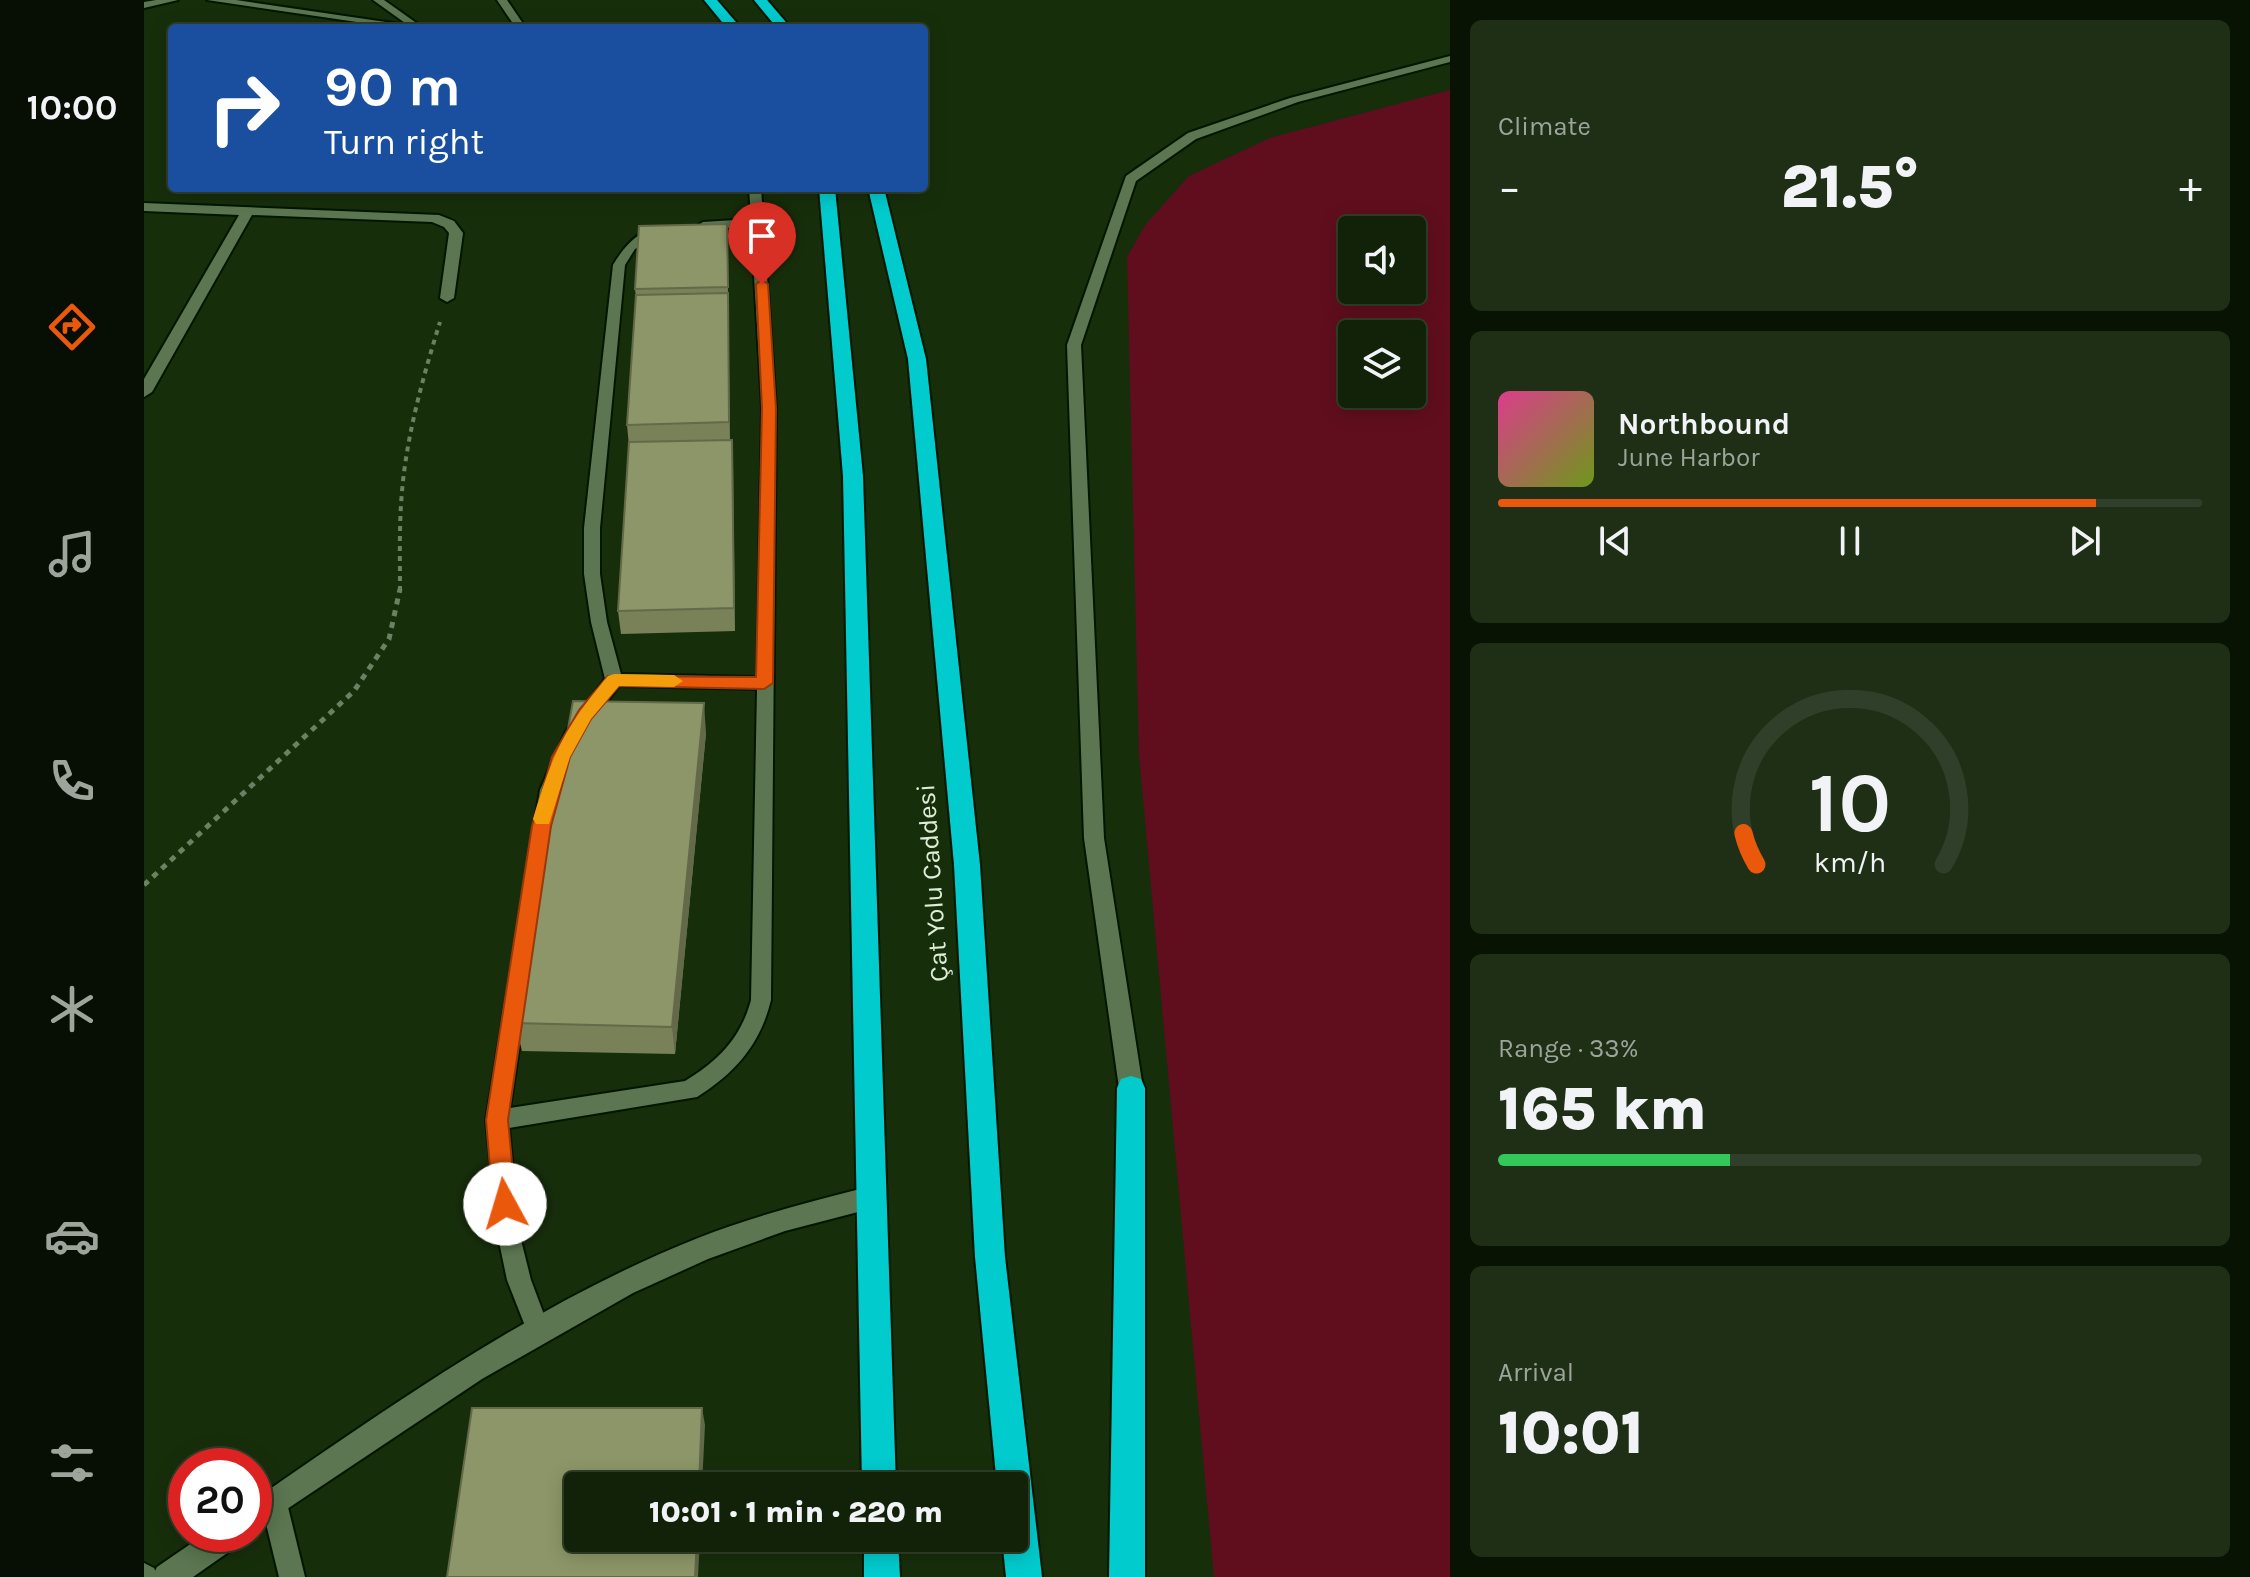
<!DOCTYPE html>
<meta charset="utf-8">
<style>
:root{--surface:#112208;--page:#1e2f16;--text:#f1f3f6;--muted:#9ca49c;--line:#303f29;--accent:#ea580c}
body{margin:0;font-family:Karla,sans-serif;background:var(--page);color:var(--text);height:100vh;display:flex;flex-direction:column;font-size:30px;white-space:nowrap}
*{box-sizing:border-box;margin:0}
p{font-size:26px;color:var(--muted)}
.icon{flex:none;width:44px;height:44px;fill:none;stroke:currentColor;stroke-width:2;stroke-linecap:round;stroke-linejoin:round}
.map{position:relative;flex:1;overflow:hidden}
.details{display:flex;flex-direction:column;gap:20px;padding:20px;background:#091304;width:800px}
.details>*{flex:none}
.banner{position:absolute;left:24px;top:24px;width:760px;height:168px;border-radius:8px;box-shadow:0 4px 20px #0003,0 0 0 2px var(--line);background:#1a4fa0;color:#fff;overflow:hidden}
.tools{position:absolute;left:1194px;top:216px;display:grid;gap:16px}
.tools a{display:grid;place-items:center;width:88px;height:88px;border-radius:8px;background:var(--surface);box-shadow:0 4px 20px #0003,0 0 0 2px var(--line);font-size:40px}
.speed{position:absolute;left:24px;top:1448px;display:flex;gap:16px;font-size:40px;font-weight:700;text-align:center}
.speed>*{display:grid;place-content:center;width:104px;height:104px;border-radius:50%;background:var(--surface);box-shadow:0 4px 20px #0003,0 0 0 2px var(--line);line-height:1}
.speed .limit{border:12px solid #d22;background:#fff;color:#111}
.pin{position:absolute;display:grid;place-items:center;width:68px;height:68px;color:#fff;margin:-82px -34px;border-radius:50% 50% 50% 0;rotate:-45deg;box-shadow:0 0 8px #0007}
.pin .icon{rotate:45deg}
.me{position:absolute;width:88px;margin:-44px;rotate:354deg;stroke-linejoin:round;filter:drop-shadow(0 0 6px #0008)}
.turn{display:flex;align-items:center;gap:28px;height:168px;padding:0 24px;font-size:36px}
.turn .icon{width:104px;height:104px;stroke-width:2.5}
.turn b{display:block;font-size:56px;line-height:68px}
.big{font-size:60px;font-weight:800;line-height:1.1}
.details .widget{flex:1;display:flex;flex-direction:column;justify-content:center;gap:12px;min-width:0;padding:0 28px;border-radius:12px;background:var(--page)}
.details .dial{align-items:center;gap:0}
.dial svg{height:208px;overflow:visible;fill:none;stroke:var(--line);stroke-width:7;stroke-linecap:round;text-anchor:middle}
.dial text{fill:var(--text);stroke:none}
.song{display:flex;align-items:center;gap:24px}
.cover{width:96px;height:96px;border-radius:12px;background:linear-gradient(135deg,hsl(330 70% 55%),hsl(80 70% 35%))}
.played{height:8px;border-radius:4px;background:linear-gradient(90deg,var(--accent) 85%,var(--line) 85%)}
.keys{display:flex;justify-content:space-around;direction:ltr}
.heat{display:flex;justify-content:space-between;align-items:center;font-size:44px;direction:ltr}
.charge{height:12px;border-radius:6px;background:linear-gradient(90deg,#34c759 33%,var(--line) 0)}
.trip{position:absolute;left:420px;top:1472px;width:464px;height:80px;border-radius:8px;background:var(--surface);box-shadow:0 4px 20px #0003,0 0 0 2px var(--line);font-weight:800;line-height:80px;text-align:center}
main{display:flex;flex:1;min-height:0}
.tabs{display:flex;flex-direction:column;width:144px;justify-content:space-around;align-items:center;background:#070e03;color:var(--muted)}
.tabs .icon{width:56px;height:56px}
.tabs .active{color:var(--accent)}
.tabs b{font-size:36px;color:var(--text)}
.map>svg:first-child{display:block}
</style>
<main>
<nav class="tabs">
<b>10:00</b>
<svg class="icon active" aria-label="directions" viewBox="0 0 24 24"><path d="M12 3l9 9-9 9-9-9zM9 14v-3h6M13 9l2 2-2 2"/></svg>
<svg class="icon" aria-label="music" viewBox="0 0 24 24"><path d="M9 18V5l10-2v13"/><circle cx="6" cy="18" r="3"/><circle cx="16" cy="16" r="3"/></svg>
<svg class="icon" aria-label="phone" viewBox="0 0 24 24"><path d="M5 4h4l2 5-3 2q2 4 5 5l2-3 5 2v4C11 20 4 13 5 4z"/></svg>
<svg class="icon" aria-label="climate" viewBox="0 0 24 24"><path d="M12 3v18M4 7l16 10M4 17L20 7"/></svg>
<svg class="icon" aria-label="car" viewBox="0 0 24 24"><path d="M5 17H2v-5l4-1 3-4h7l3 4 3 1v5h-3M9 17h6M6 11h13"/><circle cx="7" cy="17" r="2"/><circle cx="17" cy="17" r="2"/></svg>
<svg class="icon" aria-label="filters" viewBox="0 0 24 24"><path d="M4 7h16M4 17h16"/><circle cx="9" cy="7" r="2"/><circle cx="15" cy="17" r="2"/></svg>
</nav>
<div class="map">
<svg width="1306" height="1577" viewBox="0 0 1306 1577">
<rect width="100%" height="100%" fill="#172e0b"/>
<!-- green -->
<path fill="#600e1d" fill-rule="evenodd" d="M1306,90V1577H1070L995,754L983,257L1002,224L1045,176L1126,138ZM1208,230H1268V290H1208ZM1208,334H1268V394H1208Z"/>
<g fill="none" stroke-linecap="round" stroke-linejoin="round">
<defs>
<g id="lane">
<polygon points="12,0 34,0 0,8 0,2"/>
<polygon points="229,0 240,0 278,27 268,28"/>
<polygon points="353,0 363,0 382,28 372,28"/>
<path d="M605,188H617L632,408L627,1000C616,1045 591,1073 553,1097L365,1128L375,1232L387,1280L405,1328L401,1336L393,1340L385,1336L363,1280L353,1232L342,1120L396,790L422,731L461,679L447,622L440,574V528L469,265C479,248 496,227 518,228V234L491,249L481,265L456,528V574L463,622L477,674L613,677L618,408L607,226L559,230L553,226L559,222L607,219ZM475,686L613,689L607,1000C597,1038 574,1061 541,1081L366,1108L414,790L436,737Z"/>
<polygon points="130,1490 139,1494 143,1503 161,1577 135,1577 117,1503 121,1494"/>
<polygon points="0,1563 10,1568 14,1577 0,1577"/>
</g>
<g id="street">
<polygon points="0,203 295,215 310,221 319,233 310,298 303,302 296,298 305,233 300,227 288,222 108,215 8,392 0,397 0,379 95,215 0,211"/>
<path d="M728,1186L737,1190L740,1198L737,1206L641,1231L564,1259L489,1293L338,1379L110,1531V1500C251,1403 393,1302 554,1238C610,1216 669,1201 728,1186Z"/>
<polygon points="61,1534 100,1534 96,1544 49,1577 8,1577 13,1567"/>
</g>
<g id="secondary">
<polygon points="63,0 92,0 283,28 254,28"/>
<polygon points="1306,56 1306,62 1154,102 1052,139 992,181 937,345 960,838 999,1088 995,1095 987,1098 979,1095 975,1088 940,838 923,345 982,176 1044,133 1146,98"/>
</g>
<g id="highway">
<polygon points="560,0 573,0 597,28 583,28"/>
<polygon points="610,0 623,0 647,28 633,28"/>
<polygon points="675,188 691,188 719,476 752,1486 718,1486 699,476"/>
<polygon points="724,188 740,188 782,359 836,865 861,1257 898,1577 862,1577 858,1538 870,1538 870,1486 853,1486 831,1257 810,865 764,359"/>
<polygon points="987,1076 997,1079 1001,1088 1001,1577 965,1577 973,1088 977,1079"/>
<polygon points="720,1538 754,1538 756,1577 720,1577"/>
</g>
</defs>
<!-- lane casing -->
<use href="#lane" stroke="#021600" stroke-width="4"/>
<!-- street casing -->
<use href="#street" stroke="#021600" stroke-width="4"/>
<!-- secondary casing -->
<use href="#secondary" stroke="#021600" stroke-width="4"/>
<!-- highway casing -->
<use href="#highway" stroke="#021600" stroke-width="4"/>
<!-- path-far1 -->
<path stroke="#6c8063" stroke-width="4" stroke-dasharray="5 5" stroke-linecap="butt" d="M256,591C256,558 255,525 258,491C263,434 279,377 296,322"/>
<!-- path -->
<polyline stroke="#6c8063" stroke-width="5" stroke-dasharray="6 6" stroke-linecap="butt" points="0,885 210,691 245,639 256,589"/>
<!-- lane -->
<use href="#lane" fill="#5b7650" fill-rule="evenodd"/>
<!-- street -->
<use href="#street" fill="#5b7650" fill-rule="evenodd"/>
<!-- secondary -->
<use href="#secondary" fill="#5b7650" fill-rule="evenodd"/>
<!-- highway -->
<use href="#highway" fill="#02cbce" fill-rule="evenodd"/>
</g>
<!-- wall -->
<g fill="#798159">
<polygon points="583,224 586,440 589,463 591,631 477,634 474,611 485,446 483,425 492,297 491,289"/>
<polygon points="562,733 531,1054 378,1051 371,1023"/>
</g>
<!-- shaded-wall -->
<g fill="#636949">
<polygon points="560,703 562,733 531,1054 528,1027"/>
<polygon points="558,1408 561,1425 558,1486 555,1486"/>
<polygon points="553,1538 556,1538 554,1577 551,1577"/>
</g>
<!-- building -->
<g fill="#8d9668" stroke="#636949" stroke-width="2">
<polygon points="583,224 584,287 491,289 495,226"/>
<polygon points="584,293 585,422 483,425 492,295"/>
<polygon points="588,440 590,608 474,611 485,442"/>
<polygon points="429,701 560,703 528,1027 371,1023"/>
<polygon points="328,1408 558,1408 555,1486 434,1486 434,1538 553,1538 551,1577 303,1577"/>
</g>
<!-- route -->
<polygon fill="#ea580c" stroke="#983908" stroke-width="2" points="618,280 624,284 632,408 629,683 620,689 475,686 447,719 426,757 407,826 364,1120 372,1204 369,1212 361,1215 353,1212 349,1204 342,1120 388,826 408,757 435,710 464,676 612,677 618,408 612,284"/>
<!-- slow -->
<path fill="#f59e0b" d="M470,674L530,675L539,681L530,687L475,686L447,719L426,757L405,824H392L389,819C408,755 420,728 464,676Z"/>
<g text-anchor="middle" stroke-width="8" stroke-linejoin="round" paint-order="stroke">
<!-- street labels -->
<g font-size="26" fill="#deedd8" stroke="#172e0b">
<text transform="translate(788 883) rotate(-94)" y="9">Çat Yolu Caddesi</text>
</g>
</g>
</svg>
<div class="tools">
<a><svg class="icon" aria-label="sound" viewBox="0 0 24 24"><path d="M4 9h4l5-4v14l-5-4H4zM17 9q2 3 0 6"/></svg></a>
<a><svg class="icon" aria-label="layers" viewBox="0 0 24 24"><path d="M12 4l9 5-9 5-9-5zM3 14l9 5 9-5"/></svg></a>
</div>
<div class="speed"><div class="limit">20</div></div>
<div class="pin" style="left:618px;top:284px;background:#d93025"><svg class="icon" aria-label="arrive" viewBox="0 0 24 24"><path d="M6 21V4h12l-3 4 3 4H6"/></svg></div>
<svg class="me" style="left:361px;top:1204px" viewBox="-20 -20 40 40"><circle r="19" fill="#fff"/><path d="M0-13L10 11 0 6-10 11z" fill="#ea580c"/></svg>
<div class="trip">10:01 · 1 min · 220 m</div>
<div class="banner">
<div class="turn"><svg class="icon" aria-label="right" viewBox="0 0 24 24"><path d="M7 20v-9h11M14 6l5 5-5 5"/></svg><div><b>90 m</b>Turn right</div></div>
</div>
</div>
<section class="details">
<div class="widget"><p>Climate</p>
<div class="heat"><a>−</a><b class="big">21.5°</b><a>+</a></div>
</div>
<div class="widget">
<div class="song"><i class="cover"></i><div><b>Northbound</b><p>June Harbor</p></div></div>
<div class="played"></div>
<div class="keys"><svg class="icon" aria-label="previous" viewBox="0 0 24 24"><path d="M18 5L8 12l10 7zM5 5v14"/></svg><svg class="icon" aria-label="pause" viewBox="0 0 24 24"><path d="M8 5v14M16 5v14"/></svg><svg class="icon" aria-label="next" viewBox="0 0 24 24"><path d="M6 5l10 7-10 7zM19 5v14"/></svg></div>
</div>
<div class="widget dial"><svg viewBox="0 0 100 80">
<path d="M14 69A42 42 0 1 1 86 69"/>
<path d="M14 69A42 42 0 0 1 9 57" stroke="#ea580c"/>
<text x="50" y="56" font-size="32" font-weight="700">10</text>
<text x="50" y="72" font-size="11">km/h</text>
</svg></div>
<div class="widget"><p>Range · 33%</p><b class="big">165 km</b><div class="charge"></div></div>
<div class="widget"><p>Arrival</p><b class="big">10:01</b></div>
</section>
</main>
